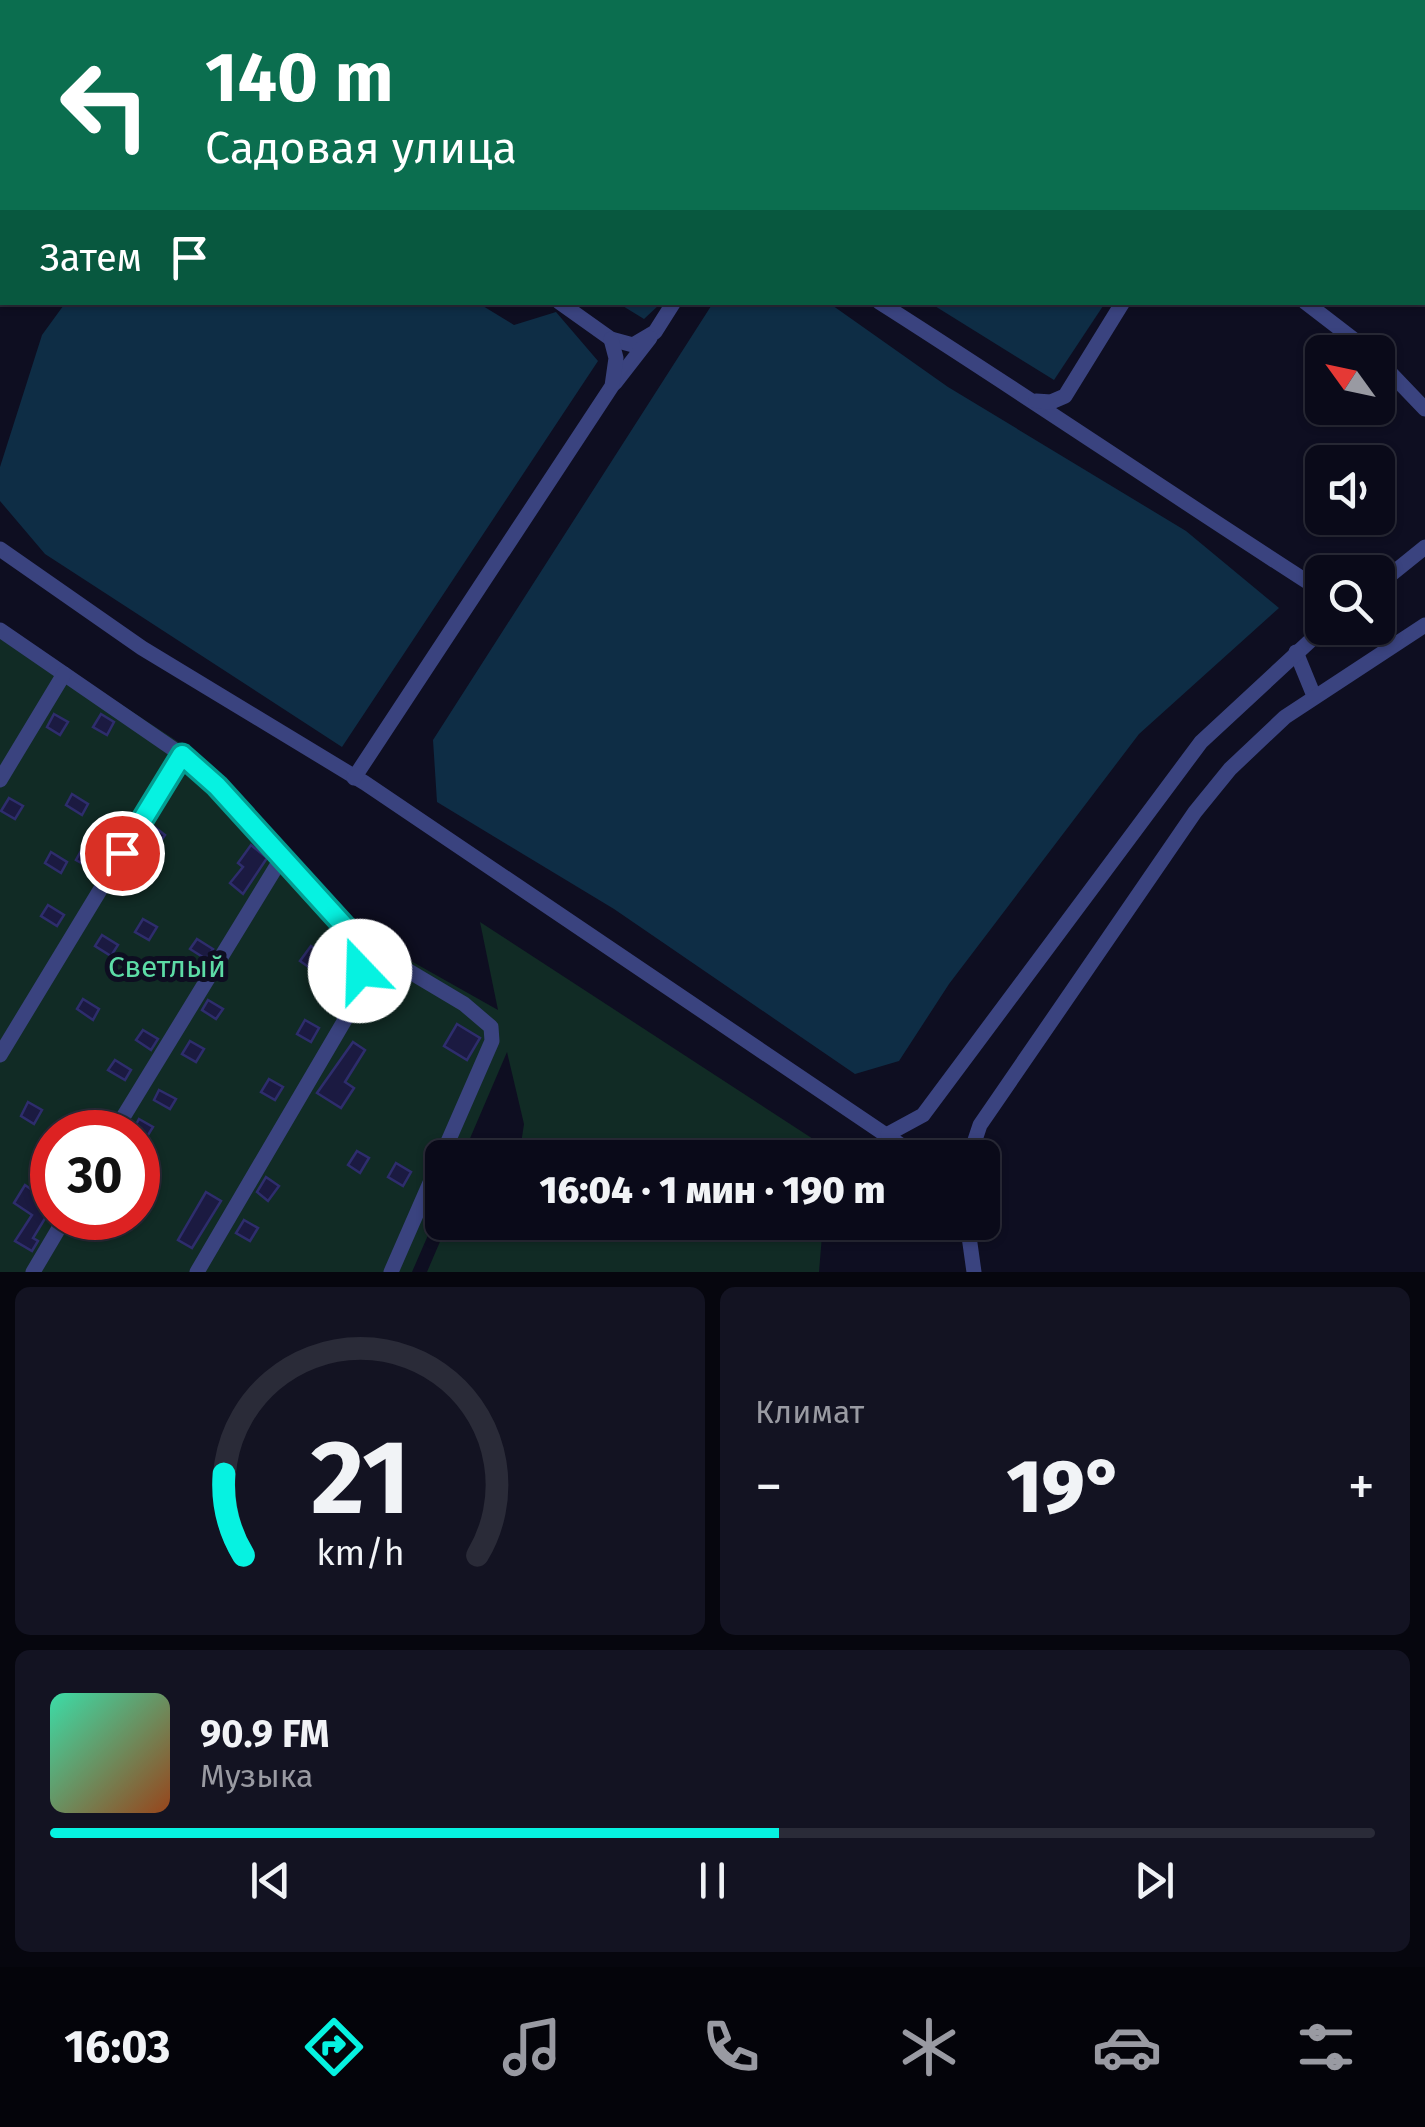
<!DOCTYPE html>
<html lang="ru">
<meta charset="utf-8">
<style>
:root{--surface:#0a0a19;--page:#131322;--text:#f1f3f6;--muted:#999aa2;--line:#2a2b38;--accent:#06f2e1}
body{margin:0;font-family:"Fira Sans",sans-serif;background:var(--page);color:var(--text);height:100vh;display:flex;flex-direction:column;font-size:38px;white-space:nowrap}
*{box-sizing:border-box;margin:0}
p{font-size:32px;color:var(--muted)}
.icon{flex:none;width:55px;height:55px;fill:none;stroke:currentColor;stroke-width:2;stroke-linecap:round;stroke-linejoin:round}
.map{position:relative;height:1272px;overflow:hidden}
.side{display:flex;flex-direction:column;gap:15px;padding:15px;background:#06060e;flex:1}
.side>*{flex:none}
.hud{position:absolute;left:0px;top:0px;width:1425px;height:305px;box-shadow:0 2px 8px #0004,0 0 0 2px var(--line);background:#0b6e4f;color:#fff;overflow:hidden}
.needle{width:65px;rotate:303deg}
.tools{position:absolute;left:1305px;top:335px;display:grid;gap:20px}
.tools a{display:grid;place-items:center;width:90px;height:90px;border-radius:15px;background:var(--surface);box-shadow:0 2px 8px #0004,0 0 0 2px var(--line);font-size:50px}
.speed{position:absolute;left:30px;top:1110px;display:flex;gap:20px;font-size:50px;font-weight:700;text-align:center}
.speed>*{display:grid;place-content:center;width:130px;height:130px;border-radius:50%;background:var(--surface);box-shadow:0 2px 8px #0004,0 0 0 2px var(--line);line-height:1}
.speed .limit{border:15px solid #d22;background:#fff;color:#111}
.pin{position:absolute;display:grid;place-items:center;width:85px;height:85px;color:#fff;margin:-42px;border:5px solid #fff;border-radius:50%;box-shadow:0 2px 10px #0007}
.me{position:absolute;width:110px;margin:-55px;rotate:339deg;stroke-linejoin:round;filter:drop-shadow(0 0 8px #0008)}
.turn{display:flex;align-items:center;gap:35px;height:210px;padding:0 40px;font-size:45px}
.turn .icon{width:130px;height:130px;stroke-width:2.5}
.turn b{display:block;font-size:70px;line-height:85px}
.then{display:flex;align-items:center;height:95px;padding:0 40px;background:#0003;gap:20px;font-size:38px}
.big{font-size:75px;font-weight:800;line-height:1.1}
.side .widget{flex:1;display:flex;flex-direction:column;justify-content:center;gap:15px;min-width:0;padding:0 35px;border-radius:15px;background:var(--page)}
.side .dial{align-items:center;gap:0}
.dial svg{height:260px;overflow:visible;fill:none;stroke:var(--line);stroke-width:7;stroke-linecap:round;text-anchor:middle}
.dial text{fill:var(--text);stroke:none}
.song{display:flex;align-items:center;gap:30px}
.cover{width:120px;height:120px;border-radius:15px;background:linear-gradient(135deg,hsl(160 70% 55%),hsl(20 70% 35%))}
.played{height:10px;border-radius:5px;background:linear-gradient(90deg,var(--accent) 55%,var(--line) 55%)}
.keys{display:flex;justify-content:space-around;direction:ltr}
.heat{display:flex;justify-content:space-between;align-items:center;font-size:55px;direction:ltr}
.side .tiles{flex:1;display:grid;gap:15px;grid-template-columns:1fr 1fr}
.widget:last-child{grid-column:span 2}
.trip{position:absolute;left:425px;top:1140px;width:575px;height:100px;border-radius:15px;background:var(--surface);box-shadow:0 2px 8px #0004,0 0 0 2px var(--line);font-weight:800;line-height:100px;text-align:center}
.menu{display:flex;height:160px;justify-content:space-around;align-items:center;background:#04040a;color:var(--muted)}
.menu .icon{width:70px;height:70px}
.menu .current{color:var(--accent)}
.menu b{font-size:45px;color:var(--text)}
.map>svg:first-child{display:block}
</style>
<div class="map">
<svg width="1425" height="1272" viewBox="0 0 1425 1272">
<rect width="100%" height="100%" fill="#0e0e21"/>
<!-- green -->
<g fill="#112b25" fill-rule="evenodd">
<polygon points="1423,147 1425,149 1425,303 1422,299"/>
<path d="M0,625L183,745L372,939L498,1010L480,922L830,1150L829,1157H519L524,1124L507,1052L462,1157L442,1158V1203L412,1272H0ZM52,1132H138V1218H52Z"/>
<polygon points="448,1223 448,1222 823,1223 819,1272 427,1272"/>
</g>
<!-- water -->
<g fill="#0e2d45">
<polygon points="242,0 691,0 240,2"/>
<polygon points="66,302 478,303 514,325 556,312 598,361 342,747 45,554 0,501 0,467 42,335"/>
<polygon points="618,303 661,303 644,319"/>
<polygon points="713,303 829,303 948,387 1186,531 1279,608 1139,734 949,984 899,1061 855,1074 614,909 437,802 433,740"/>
<polygon points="930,303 1105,302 1105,303 1054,380"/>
</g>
<!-- building -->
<g fill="#1b1a41" stroke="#2e2d6d" stroke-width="2.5">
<polygon points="54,714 68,722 60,735 47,727"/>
<polygon points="101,714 114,722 107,735 93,727"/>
<polygon points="72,794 88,804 82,815 66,805"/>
<polygon points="9,798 23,806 15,819 1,811"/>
<polygon points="152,825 165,835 148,860 151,862 144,872 130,863"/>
<polygon points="87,840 105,850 94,870 76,860"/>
<polygon points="251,845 267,858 243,894 230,883 243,867 238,863"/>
<polygon points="51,852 67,862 61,873 45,863"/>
<polygon points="48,905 64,915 57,926 41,916"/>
<polygon points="143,919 157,927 149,940 135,932"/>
<polygon points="102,935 118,945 111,956 95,946"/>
<polygon points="197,939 213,949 206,959 190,949"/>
<polygon points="311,946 321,952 310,968 300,961"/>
<polygon points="326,980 340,988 332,1002 318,994"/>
<polygon points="83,999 99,1009 93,1020 77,1009"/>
<polygon points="208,1000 223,1009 216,1019 202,1010"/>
<polygon points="305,1020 319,1028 311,1042 297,1034"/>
<polygon points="457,1024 480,1038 467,1060 444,1046"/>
<polygon points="143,1030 158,1039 151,1050 136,1040"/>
<polygon points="190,1041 204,1049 196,1062 182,1054"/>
<polygon points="353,1042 365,1050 345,1082 354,1088 341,1108 317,1093"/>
<polygon points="115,1060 131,1070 125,1080 108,1070"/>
<polygon points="269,1079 283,1087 275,1100 261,1092"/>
<polygon points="159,1090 176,1099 170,1109 154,1100"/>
<polygon points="28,1102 42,1110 34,1124 21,1116"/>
<polygon points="139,1119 153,1127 145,1140 138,1132 132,1132"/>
<polygon points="357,1151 369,1158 360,1173 348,1165"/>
<polygon points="396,1163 411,1172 403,1186 388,1177"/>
<polygon points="52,1165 52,1207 33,1238 38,1241 32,1251 15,1241 32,1215 14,1203 25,1185 35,1192"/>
<polygon points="266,1177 279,1186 268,1201 257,1192"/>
<polygon points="206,1192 221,1201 192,1248 178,1240"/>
<polygon points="244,1220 258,1228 250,1241 236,1233"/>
</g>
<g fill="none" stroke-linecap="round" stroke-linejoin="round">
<!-- minor -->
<g stroke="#3a437f" stroke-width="15">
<polyline points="835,0 838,2"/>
<polyline points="1210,0 1215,2"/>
<polyline points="187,2 189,0"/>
<polyline points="711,2 712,0"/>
<polyline points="1135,2 1136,0"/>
<polyline points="0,4 2,0"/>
<polyline points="1422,129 1425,131"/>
<polyline points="559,302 611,339 633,345 655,332 674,302"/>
<path d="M879,302C1027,396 1172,495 1320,590L1322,596"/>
<polyline points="1305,302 1370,352"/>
<polyline points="1378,360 1425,409"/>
<polyline points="615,383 650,338"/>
<polyline points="1036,401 1051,402 1065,396 1123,302"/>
<polyline points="0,549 142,648 365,783 920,1158"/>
<polyline points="1378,585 1425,547"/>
<polyline points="0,630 182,755 217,786 355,939 464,1004 491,1027 492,1041 391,1272"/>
<polyline points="1296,652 1314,696"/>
<polyline points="354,778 612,386 616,358 611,339"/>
<polyline points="0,780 64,674"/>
<polyline points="0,1055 182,755"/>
<polyline points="114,1132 281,859"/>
<polyline points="888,1134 923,1115 1201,742 1324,628"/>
<polyline points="969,1158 980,1125 1195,812 1230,769 1285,717 1425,625"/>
<polyline points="967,1222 974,1272"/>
<polyline points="33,1272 65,1218"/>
<polyline points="197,1272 356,1001 360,971 355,939"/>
</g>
<defs>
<g id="rail">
<polyline points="1313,0 1317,2"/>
<polyline points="1422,66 1425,68"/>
</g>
</defs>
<!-- rail casing -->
<use href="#rail" stroke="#06f2e1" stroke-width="8"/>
<!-- rail -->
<use href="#rail" stroke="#0e0e21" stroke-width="4" stroke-dasharray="11" stroke-linecap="butt"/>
</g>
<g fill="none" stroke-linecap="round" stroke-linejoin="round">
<defs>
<polyline id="route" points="122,853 182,755 217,786 356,939 360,971"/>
</defs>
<!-- route casing -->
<use href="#route" stroke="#049d92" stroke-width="25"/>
<!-- route -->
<use href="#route" stroke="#06f2e1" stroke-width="18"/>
</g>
<g text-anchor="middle" stroke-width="10" stroke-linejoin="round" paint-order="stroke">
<!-- park labels -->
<g font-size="30" fill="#5ddca6" stroke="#0e0e21">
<text x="167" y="977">Светлый</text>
</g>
</g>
</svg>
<div class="tools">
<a><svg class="needle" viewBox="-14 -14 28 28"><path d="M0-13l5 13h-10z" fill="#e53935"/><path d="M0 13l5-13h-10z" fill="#999aa2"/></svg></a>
<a><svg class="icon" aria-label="sound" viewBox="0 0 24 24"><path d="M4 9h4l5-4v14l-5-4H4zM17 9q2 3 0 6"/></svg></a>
<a><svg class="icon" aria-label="search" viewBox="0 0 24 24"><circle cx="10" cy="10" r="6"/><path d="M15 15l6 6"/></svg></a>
</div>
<div class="speed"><div class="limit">30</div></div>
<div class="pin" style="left:122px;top:853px;background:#d93025"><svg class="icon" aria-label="arrive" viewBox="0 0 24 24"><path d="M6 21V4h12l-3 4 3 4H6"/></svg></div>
<svg class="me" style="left:360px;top:971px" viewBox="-20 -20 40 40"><circle r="19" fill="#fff"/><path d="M0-13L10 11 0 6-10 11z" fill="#06f2e1"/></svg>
<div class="trip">16:04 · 1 мин · 190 m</div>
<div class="hud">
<div class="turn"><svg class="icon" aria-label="left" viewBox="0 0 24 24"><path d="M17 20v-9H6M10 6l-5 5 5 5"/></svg><div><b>140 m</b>Садовая улица</div></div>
<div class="then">Затем<svg class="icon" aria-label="arrive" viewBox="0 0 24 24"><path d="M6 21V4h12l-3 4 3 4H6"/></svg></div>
</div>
</div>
<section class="side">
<div class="tiles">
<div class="widget dial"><svg viewBox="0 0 100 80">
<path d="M14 69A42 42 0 1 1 86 69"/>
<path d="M14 69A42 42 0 0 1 8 44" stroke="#06f2e1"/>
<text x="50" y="56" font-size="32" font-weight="700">21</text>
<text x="50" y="72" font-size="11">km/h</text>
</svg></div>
<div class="widget"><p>Климат</p>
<div class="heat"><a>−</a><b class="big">19°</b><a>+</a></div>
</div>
<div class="widget">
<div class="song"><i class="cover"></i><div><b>90.9 FM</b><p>Музыка</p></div></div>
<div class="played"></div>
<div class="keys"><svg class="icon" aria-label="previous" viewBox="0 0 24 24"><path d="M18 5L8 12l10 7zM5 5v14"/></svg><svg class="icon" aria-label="pause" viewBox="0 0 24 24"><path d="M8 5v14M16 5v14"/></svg><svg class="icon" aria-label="next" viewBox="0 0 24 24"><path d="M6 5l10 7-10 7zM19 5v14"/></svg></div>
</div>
</div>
</section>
<nav class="menu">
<b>16:03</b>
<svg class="icon current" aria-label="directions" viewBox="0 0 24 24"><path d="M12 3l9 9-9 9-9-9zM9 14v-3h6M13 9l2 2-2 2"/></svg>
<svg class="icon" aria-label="music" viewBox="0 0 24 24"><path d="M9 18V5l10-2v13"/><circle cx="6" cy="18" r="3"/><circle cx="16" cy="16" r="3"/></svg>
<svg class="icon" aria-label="phone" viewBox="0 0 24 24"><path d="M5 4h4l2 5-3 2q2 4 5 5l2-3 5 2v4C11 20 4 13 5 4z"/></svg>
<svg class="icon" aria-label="climate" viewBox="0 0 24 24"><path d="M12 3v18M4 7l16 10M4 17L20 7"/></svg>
<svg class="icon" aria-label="car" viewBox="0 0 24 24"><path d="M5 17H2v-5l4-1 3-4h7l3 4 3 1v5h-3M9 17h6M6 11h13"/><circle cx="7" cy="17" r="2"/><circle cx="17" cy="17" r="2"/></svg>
<svg class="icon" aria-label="filters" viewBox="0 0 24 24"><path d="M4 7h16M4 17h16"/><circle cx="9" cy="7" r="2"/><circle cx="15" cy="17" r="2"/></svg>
</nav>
